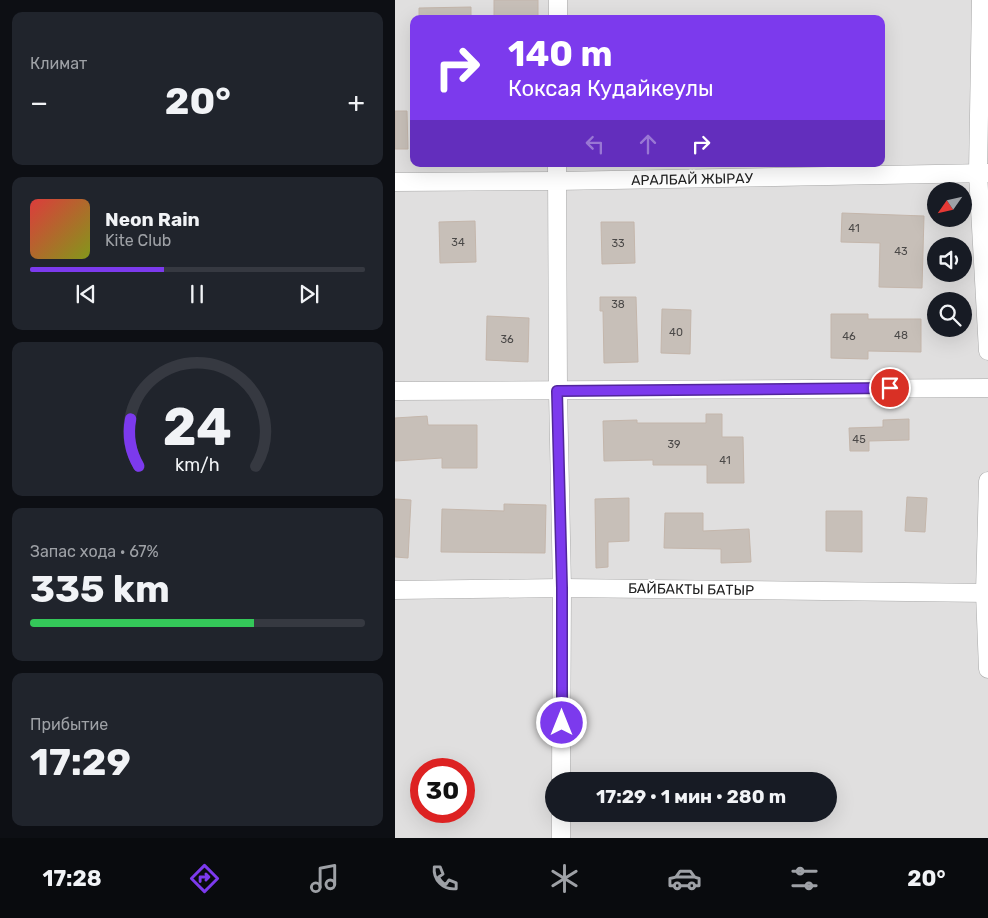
<!DOCTYPE html>
<html lang="ru">
<meta charset="utf-8">
<style>
:root{--surface:#171b24;--page:#20242c;--text:#f1f3f6;--muted:#9ea1a6;--line:#363941;--accent:#7c3aed}
body{margin:0;font-family:Rubik,sans-serif;background:var(--page);color:var(--text);height:100vh;display:flex;flex-direction:column;font-size:19px;white-space:nowrap}
*{box-sizing:border-box;margin:0}
p{font-size:16px;color:var(--muted)}
.icon{flex:none;width:28px;height:28px;fill:none;stroke:currentColor;stroke-width:2;stroke-linecap:round;stroke-linejoin:round}
.map{position:relative;flex:1;overflow:hidden}
.panel{display:flex;flex-direction:column;gap:12px;padding:12px;background:#0d0f14;width:395px}
.panel>*{flex:none}
.hud{position:absolute;left:15px;top:15px;width:475px;height:152px;border-radius:10px;box-shadow:0 5px 20px #0002;background:#7c3aed;color:#fff;overflow:hidden}
.needle{width:32px;rotate:236deg}
.buttons{position:absolute;left:532px;top:182px;display:grid;gap:10px}
.buttons a{display:grid;place-items:center;width:45px;height:45px;border-radius:50%;background:var(--surface);box-shadow:0 5px 20px #0002;font-size:25px}
.speed{position:absolute;left:15px;top:758px;display:flex;gap:10px;font-size:25px;font-weight:700;text-align:center}
.speed>*{display:grid;place-content:center;width:65px;height:65px;border-radius:50%;background:var(--surface);box-shadow:0 5px 20px #0002;line-height:1}
.speed .limit{border:8px solid #d22;background:#fff;color:#111}
.pin{position:absolute;display:grid;place-items:center;width:42px;height:42px;color:#fff;margin:-21px;border:2px solid #fff;border-radius:50%;box-shadow:0 1px 5px #0007}
.me{position:absolute;width:55px;margin:-28px;rotate:0deg;stroke-linejoin:round;filter:drop-shadow(0 0 4px #0008)}
.turn{display:flex;align-items:center;gap:18px;height:105px;padding:0 15px;font-size:22px}
.turn .icon{width:65px;height:65px;stroke-width:2.5}
.turn b{display:block;font-size:35px;line-height:42px}
.lanes{display:flex;align-items:center;height:48px;padding:0 15px;background:#0003;justify-content:center;gap:25px;direction:ltr}
.lanes .off{opacity:.35}
.big{font-size:38px;font-weight:700;line-height:1.1}
.panel .widget{flex:1;display:flex;flex-direction:column;justify-content:center;gap:8px;min-width:0;padding:0 18px;border-radius:10px;background:var(--page)}
.panel .dial{align-items:center;gap:0}
.dial svg{height:130px;overflow:visible;fill:none;stroke:var(--line);stroke-width:7;stroke-linecap:round;text-anchor:middle}
.dial text{fill:var(--text);stroke:none}
.song{display:flex;align-items:center;gap:15px}
.cover{width:60px;height:60px;border-radius:8px;background:linear-gradient(135deg,hsl(0 70% 55%),hsl(70 70% 35%))}
.played{height:5px;border-radius:2px;background:linear-gradient(90deg,var(--accent) 40%,var(--line) 40%)}
.keys{display:flex;justify-content:space-around;direction:ltr}
.heat{display:flex;justify-content:space-between;align-items:center;font-size:28px;direction:ltr}
.charge{height:8px;border-radius:4px;background:linear-gradient(90deg,#34c759 67%,var(--line) 0)}
.trip{position:absolute;left:150px;top:772px;width:292px;height:50px;border-radius:25px;background:var(--surface);box-shadow:0 5px 20px #0002;font-weight:700;line-height:50px;text-align:center}
.tab-bar{display:flex;height:80px;justify-content:space-around;align-items:center;background:#090b0e;color:var(--muted)}
.tab-bar .icon{width:35px;height:35px}
.tab-bar .selected{color:var(--accent)}
.tab-bar b{font-size:22px;color:var(--text)}
main{display:flex;flex:1;min-height:0}
.map>svg:first-child{display:block}
</style>
<main>
<section class="panel">
<div class="widget"><p>Климат</p>
<div class="heat"><a>−</a><b class="big">20°</b><a>+</a></div>
</div>
<div class="widget">
<div class="song"><i class="cover"></i><div><b>Neon Rain</b><p>Kite Club</p></div></div>
<div class="played"></div>
<div class="keys"><svg class="icon" aria-label="previous" viewBox="0 0 24 24"><path d="M18 5L8 12l10 7zM5 5v14"/></svg><svg class="icon" aria-label="pause" viewBox="0 0 24 24"><path d="M8 5v14M16 5v14"/></svg><svg class="icon" aria-label="next" viewBox="0 0 24 24"><path d="M6 5l10 7-10 7zM19 5v14"/></svg></div>
</div>
<div class="widget dial"><svg viewBox="0 0 100 80">
<path d="M14 69A42 42 0 1 1 86 69"/>
<path d="M14 69A42 42 0 0 1 9 40" stroke="#7c3aed"/>
<text x="50" y="56" font-size="32" font-weight="700">24</text>
<text x="50" y="72" font-size="11">km/h</text>
</svg></div>
<div class="widget"><p>Запас хода · 67%</p><b class="big">335 km</b><div class="charge"></div></div>
<div class="widget"><p>Прибытие</p><b class="big">17:29</b></div>
</section>
<div class="map">
<svg width="593" height="838" viewBox="0 0 593 838">
<rect width="100%" height="100%" fill="#f2efe9"/>
<!-- residential -->
<path fill="#e0dfdf" fill-rule="evenodd" d="M0,0H593V838H0ZM19,19H486V164H19ZM541,191H569V219H541ZM541,246H569V274H541ZM541,301H569V329H541ZM26,769H69V811H26ZM159,781H434V814H159Z"/>
<!-- building -->
<g fill="#c7bfb8" stroke="#c4b6ab">
<rect x="99" y="0" width="44" height="19"/>
<polygon points="76,7 76,19 24,19 24,8"/>
<polygon points="0,111 12,111 13,149 0,149"/>
<polygon points="447,213 529,216 527,288 484,287 485,243 446,242"/>
<polygon points="80,221 81,262 45,263 44,222"/>
<polygon points="206,222 239,222 240,263 207,264"/>
<polygon points="205,297 241,297 243,362 209,363 208,311 205,311"/>
<polygon points="267,309 296,310 295,354 266,353"/>
<polygon points="436,314 473,314 473,319 526,319 526,352 473,351 473,359 436,358"/>
<polygon points="92,316 134,318 133,362 91,360"/>
<polygon points="311,414 327,414 327,437 348,437 349,483 312,483 312,465 258,465 258,460 209,461 208,421 242,420 242,423 311,423"/>
<polygon points="32,416 33,425 82,425 82,468 47,468 47,458 0,461 0,418"/>
<polygon points="514,419 514,440 474,441 474,451 455,451 454,428 488,427 488,420"/>
<polygon points="512,497 532,498 530,532 510,531"/>
<polygon points="234,498 234,541 213,542 213,567 201,568 200,499"/>
<polygon points="0,499 16,500 13,558 0,557"/>
<polygon points="109,504 151,505 150,553 46,552 47,509 109,511"/>
<polygon points="431,511 467,511 467,552 431,551"/>
<polygon points="270,513 308,513 308,531 354,529 356,562 326,563 326,549 269,548"/>
</g>
<g fill="none" stroke-linecap="round" stroke-linejoin="round">
<defs>
<g id="minor">
<polyline points="586,0 583,173 593,351"/>
<polyline points="163,19 163,0"/>
<polyline points="162,164 163,391 167,588 166,781"/>
<polyline points="0,182 162,181 593,173"/>
<polyline points="0,391 593,388"/>
<polyline points="593,481 590,593 593,669"/>
<polyline points="0,590 167,588 593,593"/>
<polyline points="166,838 166,814"/>
</g>
</defs>
<!-- minor casing -->
<use href="#minor" stroke="#a9a9a9" stroke-width="19"/>
<!-- minor -->
<use href="#minor" stroke="#fff" stroke-width="18"/>
</g>
<g fill="none" stroke-linecap="round" stroke-linejoin="round">
<defs>
<polyline id="route" points="167,723 167,588 162,391 495,388"/>
</defs>
<!-- route casing -->
<use href="#route" stroke="#51269a" stroke-width="12"/>
<!-- route -->
<use href="#route" stroke="#7c3aed" stroke-width="9"/>
</g>
<g text-anchor="middle" stroke-width="4" stroke-linejoin="round" paint-order="stroke">
<!-- number labels -->
<g font-size="11" fill="#4b4948">
<text x="459" y="232">41</text>
<text x="63" y="246">34</text>
<text x="223" y="247">33</text>
<text x="506" y="255">43</text>
<text x="223" y="308">38</text>
<text x="281" y="336">40</text>
<text x="506" y="339">48</text>
<text x="454" y="340">46</text>
<text x="112" y="343">36</text>
<text x="464" y="443">45</text>
<text x="279" y="448">39</text>
<text x="330" y="464">41</text>
</g>
<!-- street labels -->
<g font-size="14" fill="#222" stroke="#fff">
<text transform="translate(297 179) rotate(-1)" y="5">АРАЛБАЙ ЖЫРАУ</text>
<text transform="translate(296 589) rotate(1)" y="5">БАЙБАКТЫ БАТЫР</text>
</g>
</g>
</svg>
<div class="buttons">
<a><svg class="needle" viewBox="-14 -14 28 28"><path d="M0-13l5 13h-10z" fill="#e53935"/><path d="M0 13l5-13h-10z" fill="#9ea1a6"/></svg></a>
<a><svg class="icon" aria-label="sound" viewBox="0 0 24 24"><path d="M4 9h4l5-4v14l-5-4H4zM17 9q2 3 0 6"/></svg></a>
<a><svg class="icon" aria-label="search" viewBox="0 0 24 24"><circle cx="10" cy="10" r="6"/><path d="M15 15l6 6"/></svg></a>
</div>
<div class="speed"><div class="limit">30</div></div>
<div class="pin" style="left:495px;top:388px;background:#d93025"><svg class="icon" aria-label="arrive" viewBox="0 0 24 24"><path d="M6 21V4h12l-3 4 3 4H6"/></svg></div>
<svg class="me" style="left:167px;top:723px" viewBox="-20 -20 40 40"><circle r="17" fill="#7c3aed" stroke="#fff" stroke-width="3"/><path d="M0-11L8 9 0 5-8 9z" fill="#fff"/></svg>
<div class="trip">17:29 · 1 мин · 280 m</div>
<div class="hud">
<div class="turn"><svg class="icon" aria-label="right" viewBox="0 0 24 24"><path d="M7 20v-9h11M14 6l5 5-5 5"/></svg><div><b>140 m</b>Коксая Кудайкеулы</div></div>
<div class="lanes"><svg class="icon off" aria-label="left" viewBox="0 0 24 24"><path d="M17 20v-9H6M10 6l-5 5 5 5"/></svg><svg class="icon off" aria-label="ahead" viewBox="0 0 24 24"><path d="M12 20V5M6 11l6-6 6 6"/></svg><svg class="icon" aria-label="right" viewBox="0 0 24 24"><path d="M7 20v-9h11M14 6l5 5-5 5"/></svg></div>
</div>
</div>
</main>
<nav class="tab-bar">
<b>17:28</b>
<svg class="icon selected" aria-label="directions" viewBox="0 0 24 24"><path d="M12 3l9 9-9 9-9-9zM9 14v-3h6M13 9l2 2-2 2"/></svg>
<svg class="icon" aria-label="music" viewBox="0 0 24 24"><path d="M9 18V5l10-2v13"/><circle cx="6" cy="18" r="3"/><circle cx="16" cy="16" r="3"/></svg>
<svg class="icon" aria-label="phone" viewBox="0 0 24 24"><path d="M5 4h4l2 5-3 2q2 4 5 5l2-3 5 2v4C11 20 4 13 5 4z"/></svg>
<svg class="icon" aria-label="climate" viewBox="0 0 24 24"><path d="M12 3v18M4 7l16 10M4 17L20 7"/></svg>
<svg class="icon" aria-label="car" viewBox="0 0 24 24"><path d="M5 17H2v-5l4-1 3-4h7l3 4 3 1v5h-3M9 17h6M6 11h13"/><circle cx="7" cy="17" r="2"/><circle cx="17" cy="17" r="2"/></svg>
<svg class="icon" aria-label="filters" viewBox="0 0 24 24"><path d="M4 7h16M4 17h16"/><circle cx="9" cy="7" r="2"/><circle cx="15" cy="17" r="2"/></svg>
<b>20°</b>
</nav>
